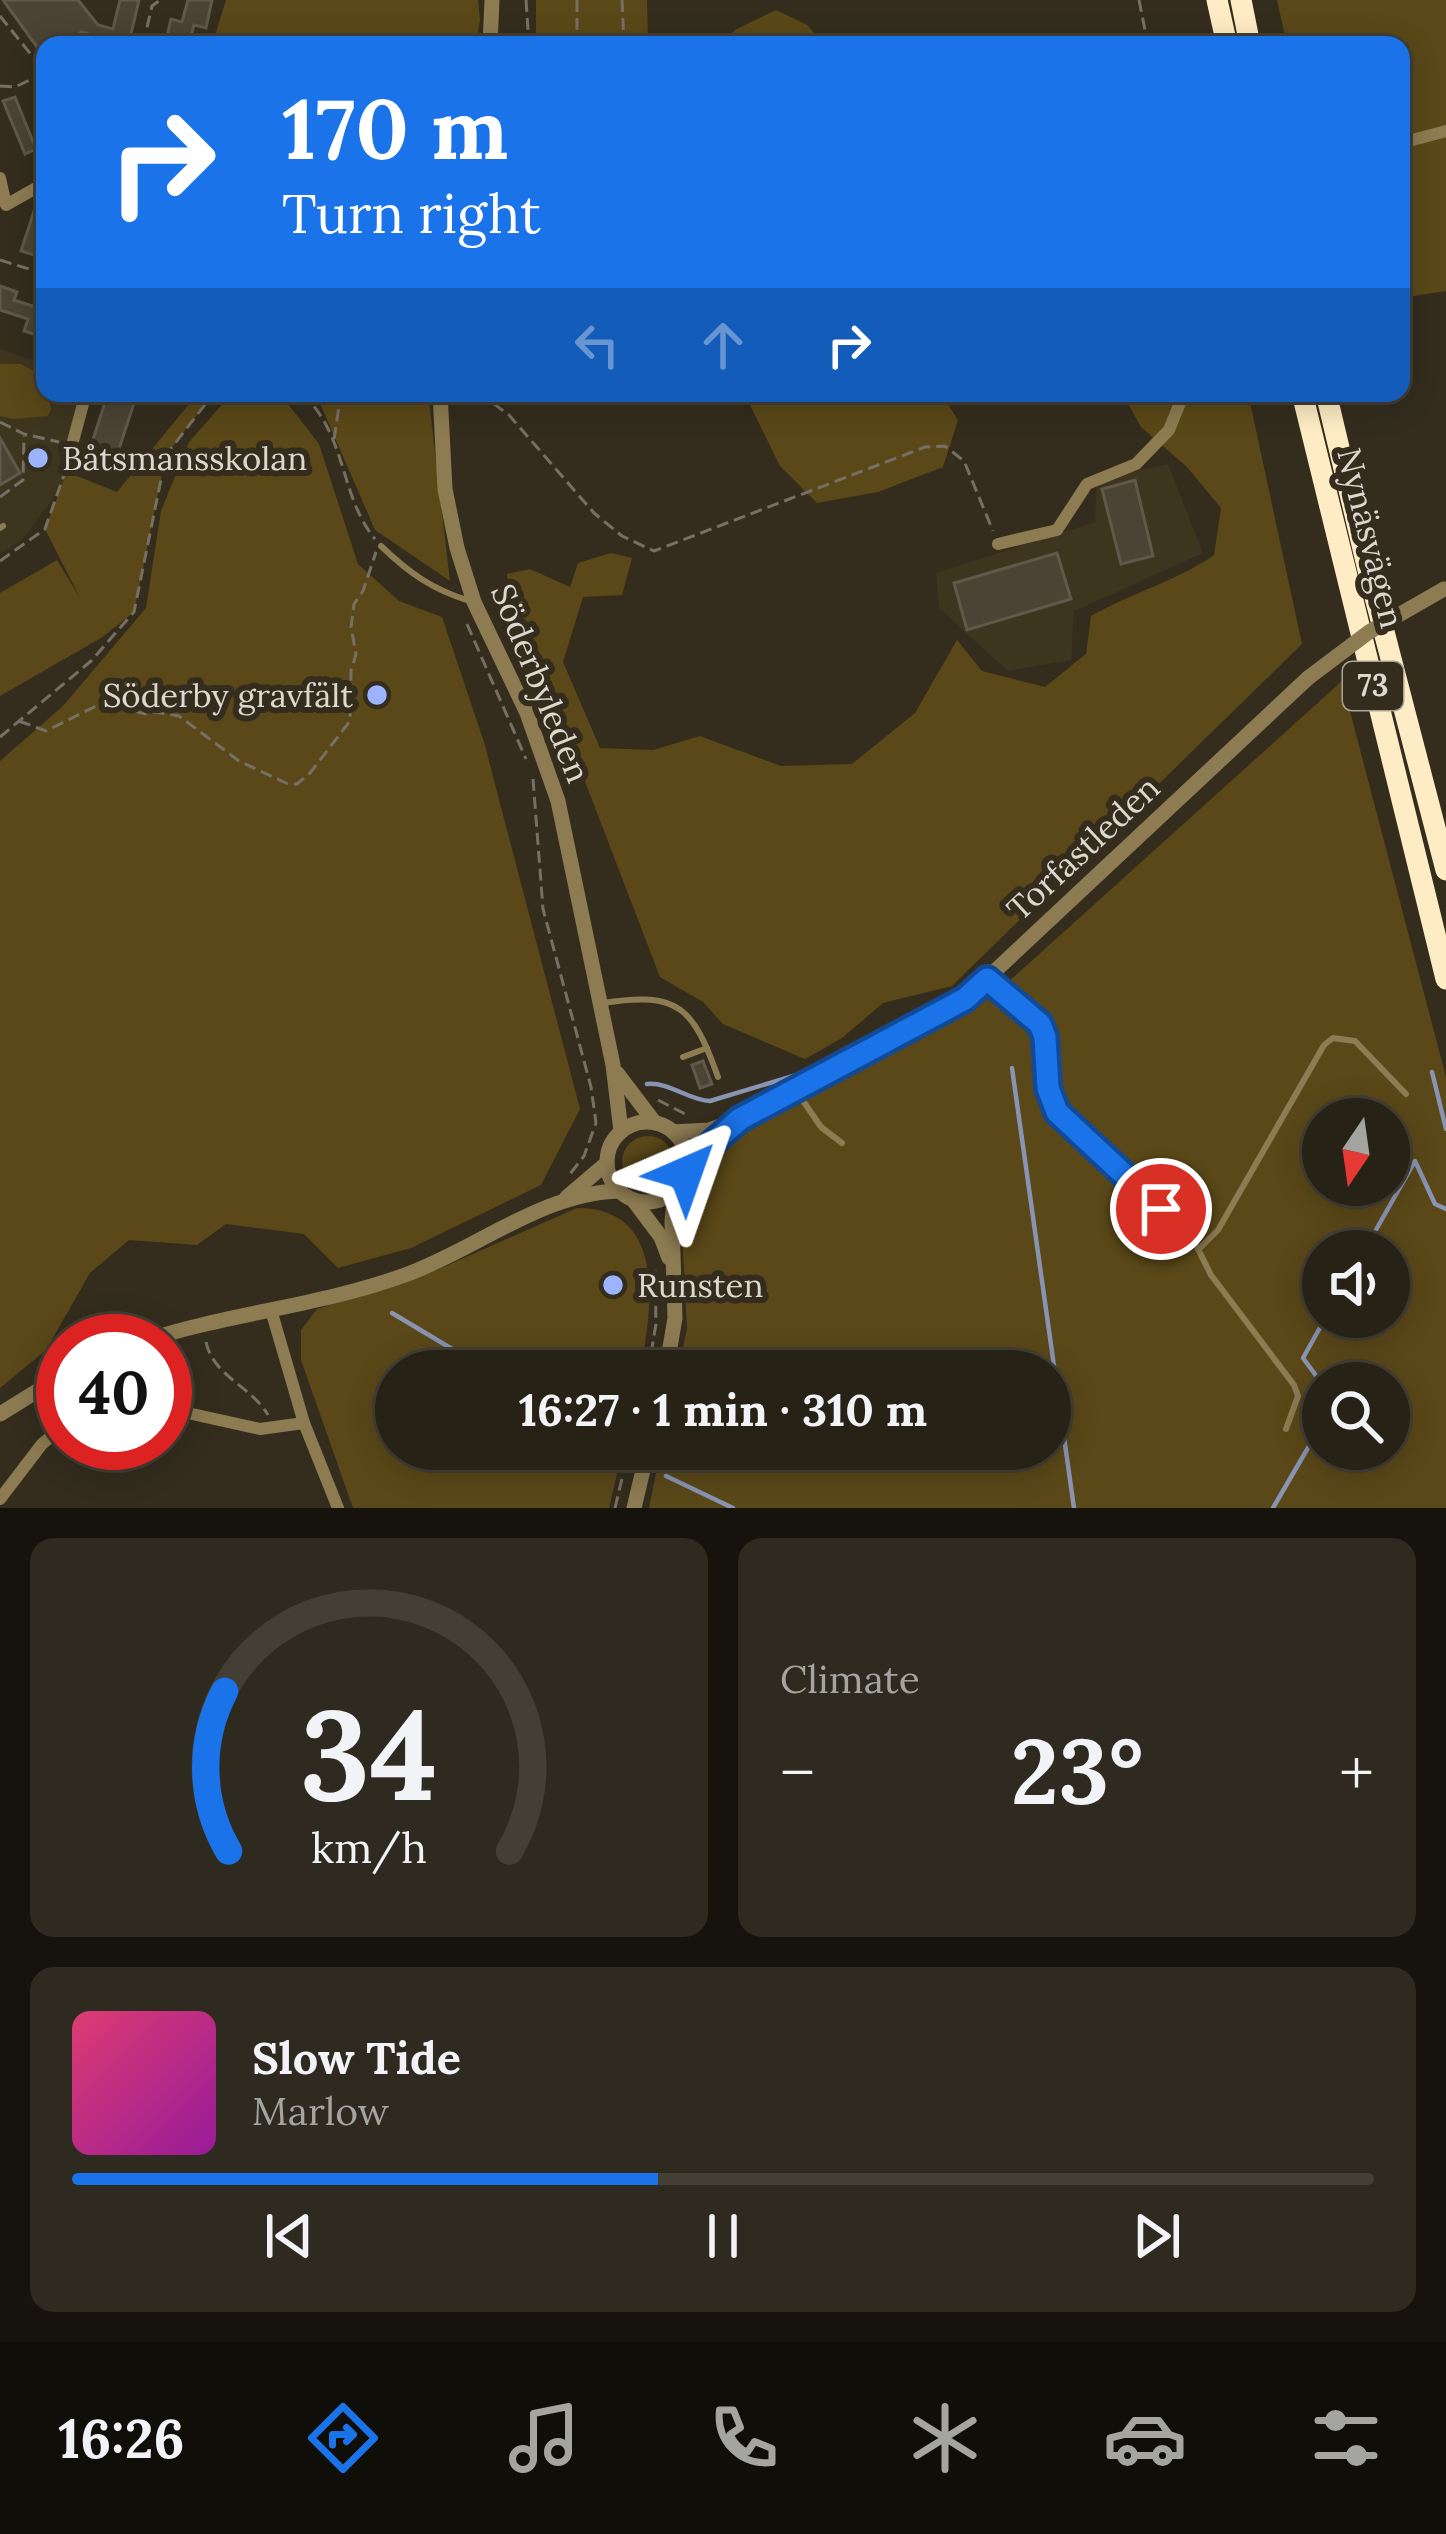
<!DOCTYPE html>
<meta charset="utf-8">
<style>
:root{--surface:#272216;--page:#2f2a1f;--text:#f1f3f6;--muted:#a4a4a1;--line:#433f35;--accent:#1a73e8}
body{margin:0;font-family:Lora,serif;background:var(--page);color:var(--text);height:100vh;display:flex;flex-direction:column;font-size:45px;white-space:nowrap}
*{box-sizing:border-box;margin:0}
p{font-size:39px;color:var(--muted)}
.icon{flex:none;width:66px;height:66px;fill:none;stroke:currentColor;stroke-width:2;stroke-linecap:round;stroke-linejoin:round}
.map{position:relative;height:1508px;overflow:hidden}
.side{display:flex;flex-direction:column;gap:30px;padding:30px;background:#15130c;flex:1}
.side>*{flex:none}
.top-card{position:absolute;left:36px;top:36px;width:1374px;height:366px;border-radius:24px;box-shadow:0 6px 30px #0003,0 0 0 3px var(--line);background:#1a73e8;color:#fff;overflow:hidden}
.needle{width:78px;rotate:193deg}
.controls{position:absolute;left:1302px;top:1098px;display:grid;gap:24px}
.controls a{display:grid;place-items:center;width:108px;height:108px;border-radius:50%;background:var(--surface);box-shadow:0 6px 30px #0003,0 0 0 3px var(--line);font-size:60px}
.speed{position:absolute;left:36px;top:1314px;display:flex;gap:24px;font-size:60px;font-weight:700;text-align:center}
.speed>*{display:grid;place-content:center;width:156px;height:156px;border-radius:50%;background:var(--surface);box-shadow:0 6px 30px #0003,0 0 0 3px var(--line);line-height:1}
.speed .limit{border:18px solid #d22;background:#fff;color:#111}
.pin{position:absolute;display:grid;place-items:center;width:102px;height:102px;color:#fff;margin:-51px;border:6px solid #fff;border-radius:50%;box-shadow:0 3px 12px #0007}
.me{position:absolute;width:132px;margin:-66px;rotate:43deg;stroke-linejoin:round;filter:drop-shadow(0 0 9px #0008)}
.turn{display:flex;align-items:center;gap:42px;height:252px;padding:0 48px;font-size:54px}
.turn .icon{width:156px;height:156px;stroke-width:2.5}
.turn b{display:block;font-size:84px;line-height:102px}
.lanes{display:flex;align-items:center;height:114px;padding:0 48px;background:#0003;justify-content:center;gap:60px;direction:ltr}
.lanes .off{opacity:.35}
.big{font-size:90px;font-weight:700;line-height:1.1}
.side .widget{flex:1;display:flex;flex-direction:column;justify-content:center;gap:18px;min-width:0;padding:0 42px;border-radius:24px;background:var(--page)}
.side .dial{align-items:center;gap:0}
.dial svg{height:312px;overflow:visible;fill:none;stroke:var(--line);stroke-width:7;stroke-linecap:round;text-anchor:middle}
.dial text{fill:var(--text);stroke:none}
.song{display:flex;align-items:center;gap:36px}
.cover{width:144px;height:144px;border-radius:18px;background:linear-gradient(135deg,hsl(340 70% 55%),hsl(300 70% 35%))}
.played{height:12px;border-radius:6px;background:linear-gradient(90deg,var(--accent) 45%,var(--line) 45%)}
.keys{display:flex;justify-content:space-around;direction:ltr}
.heat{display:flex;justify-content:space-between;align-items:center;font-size:66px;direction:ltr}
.side .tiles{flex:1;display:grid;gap:30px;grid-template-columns:1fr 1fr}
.widget:last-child{grid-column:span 2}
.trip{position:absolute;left:375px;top:1350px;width:696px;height:120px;border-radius:60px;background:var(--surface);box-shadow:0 6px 30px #0003,0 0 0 3px var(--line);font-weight:700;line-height:120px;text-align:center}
.tabs{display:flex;height:192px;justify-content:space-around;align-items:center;background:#100e09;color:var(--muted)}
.tabs .icon{width:84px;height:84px}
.tabs .on{color:var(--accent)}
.tabs b{font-size:54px;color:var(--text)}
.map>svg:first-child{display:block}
</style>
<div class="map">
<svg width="1446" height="1508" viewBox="0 0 1446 1508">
<rect width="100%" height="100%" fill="#342d1e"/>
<!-- built -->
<g fill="#3e351f">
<polygon points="0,349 45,364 45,393 87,393 74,471 22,540 0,554"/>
<polygon points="1168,464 1203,553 1074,611 1071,660 1008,671 939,608 936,573 1095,522 1097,479"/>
</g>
<!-- green -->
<g fill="#5a4818" fill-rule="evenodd">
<polygon points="226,0 478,0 480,20 476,45 212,45"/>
<polygon points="536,0 647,0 648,45 536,45"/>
<polygon points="1277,0 1446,0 1446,291 1401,298 1401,45 1287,45"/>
<polygon points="776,10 807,25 825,45 719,45 735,30"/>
<polygon points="0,364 21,364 44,377 51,409 48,416 13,419 0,416"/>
<polygon points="198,393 214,393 166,455 134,612 101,638 0,696 0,593 57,560 80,598 45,529 67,472 117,492"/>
<polygon points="307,393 428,393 450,581 375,530 319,401"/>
<polygon points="744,393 941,393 958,420 943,467 878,492 817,503 780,466"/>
<path d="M1122,393H1248L1302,644L952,986L883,1003L842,1038L805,1059L723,1024L703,1002L660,977L530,638L510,605L507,574L530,569L570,587L578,563L611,553L632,558L622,595L583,597L563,662L600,748L653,750L700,736L781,766L852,764L915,713L957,640L982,671L1045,687L1086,654L1091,616C1131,593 1175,582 1214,555L1221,508L1187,467L1141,427Z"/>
<polygon points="227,399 288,404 319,444 358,564 399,601 442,617 484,742 580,1109 541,1185 411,1248 338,1268 304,1234 226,1224 197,1245 129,1240 90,1273 46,1350 0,1388 0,761 63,706 146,608 161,511 189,442"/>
<path d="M1342,681L1446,1077V1508H649L661,1449H1050V1371H678L687,1329L682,1232L687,1200L704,1165L745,1126L966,1012L1015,976ZM1323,1119H1389V1185H1323ZM1323,1251H1389V1317H1323ZM1323,1383H1389V1449H1323Z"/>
<circle cx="648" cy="1162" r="26"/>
<path d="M577,1208C668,1208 652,1310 640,1371H396V1449H623L609,1508H353L301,1360V1330L317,1309L439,1269Z"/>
</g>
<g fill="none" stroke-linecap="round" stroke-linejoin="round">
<!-- stream -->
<g stroke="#8993b2" stroke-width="4.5">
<polyline points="1012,1068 1074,1508"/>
<polyline points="1432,1072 1446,1129"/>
<path d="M647,1084C670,1082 688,1100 710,1101L813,1070"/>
<polyline points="1364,1251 1415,1161 1435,1204 1446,1209"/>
<polyline points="392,1313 489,1371"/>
<polyline points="1323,1385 1303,1358 1326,1317"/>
<polyline points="666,1476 733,1508"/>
<polyline points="1273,1508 1323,1422"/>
</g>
</g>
<!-- building -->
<g fill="#4b4434" stroke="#605949" stroke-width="3">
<polygon points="3,0 78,0 98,25 113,29 120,0 139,0 131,34 136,35 134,45 81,32 71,41 66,35 54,45 45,45 45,58"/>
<polygon points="188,0 212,0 206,28 194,25 189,45 165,45 171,19 182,22"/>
<polygon points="15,97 36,149 25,154 3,101"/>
<polygon points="45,195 45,221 34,255 21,251 38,199"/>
<polygon points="0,286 17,292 14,300 45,310 45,338 24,331 28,319 0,310"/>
<polygon points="108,393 135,400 114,464 88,455"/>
<polygon points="0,438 20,473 0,485"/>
<polygon points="1135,480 1153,556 1121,564 1102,489"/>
<polygon points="1057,553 1071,599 967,630 954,583"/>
<polygon points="703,1061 712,1084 700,1088 692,1065"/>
</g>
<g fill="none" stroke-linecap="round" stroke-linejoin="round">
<!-- path -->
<g stroke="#767064" stroke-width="3" stroke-dasharray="12 6" stroke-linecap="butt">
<polyline points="526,0 529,45"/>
<polyline points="577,0 577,45"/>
<polyline points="622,0 624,45"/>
<polyline points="1139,0 1148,45"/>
<polyline points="0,16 45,72"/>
<polyline points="143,45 152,6 160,0"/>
<polyline points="0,86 15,87 43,74"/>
<polyline points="0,260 45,274"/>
<path d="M302,393C348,437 339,495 375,539"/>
<polyline points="406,393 422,396"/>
<polyline points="479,393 509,415 594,513 622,536 654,551 925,447 945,446 964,461 993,531"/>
<polyline points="458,396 478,397"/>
<polyline points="0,422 24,434 59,442"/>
<polyline points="334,439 341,393"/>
<polyline points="0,497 23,480 24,436"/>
<polyline points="0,561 45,529 70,458"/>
<polyline points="467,624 526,759"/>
<polyline points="19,721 46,731 104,702 145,714 155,712 179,716 239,761 288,784 297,784 310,773 350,721 351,671 356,654 351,627 354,604 363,591 376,552"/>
<polyline points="0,737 91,661 134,612 166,455 214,393"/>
<polyline points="533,779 543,909 591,1087 596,1123 584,1156 570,1174"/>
<polyline points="658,1100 687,1115"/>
<polyline points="100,1341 136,1329"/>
<path d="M206,1342C213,1376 251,1386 268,1415"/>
<polyline points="648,1371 656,1324 655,1266"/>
<polyline points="615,1508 629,1449"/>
</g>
<!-- service -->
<g stroke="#8d7c52" stroke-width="6">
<polyline points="0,528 3,526"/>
<path d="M381,546C409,573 433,590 470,601"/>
<polyline points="987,979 1040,1024 1045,1037 1048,1088 1057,1112 1192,1237 1211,1275 1294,1385 1298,1396 1286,1429"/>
<path d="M603,1003C680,991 693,1008 718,1077"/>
<polyline points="683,1057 707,1048"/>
<polyline points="797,1092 821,1127 842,1143"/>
<polyline points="1200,1248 1218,1230 1324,1045 1333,1038 1355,1041 1406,1094"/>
</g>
<!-- minor -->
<g stroke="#8d7c52" stroke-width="12">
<polyline points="1401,143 1446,131"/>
<polyline points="0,178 6,205 45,183"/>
<polyline points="72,445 86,393"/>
<polyline points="998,544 1057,530 1087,484 1136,464 1169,430 1184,393"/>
<polyline points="271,1310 304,1423 338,1508"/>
<polyline points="165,1408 260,1429 304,1423"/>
<polyline points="0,1499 42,1444 63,1427"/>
</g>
<!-- tertiary -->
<g stroke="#8d7c52" stroke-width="15">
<polyline points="490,45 492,0"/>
<polyline points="440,393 445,489 457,548 474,602 527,713 558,801 613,1065 621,1131"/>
<polyline points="617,1073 655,1123"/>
<circle cx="647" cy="1162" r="40"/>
<polyline points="673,1132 709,1130 740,1119 965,999 1308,678"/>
<polyline points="687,1171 733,1124"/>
<polyline points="567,1197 607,1163"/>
<polyline points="634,1201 661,1237 669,1258"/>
<path d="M144,1341C229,1313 320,1306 405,1275C475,1250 542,1193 619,1191"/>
<polyline points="666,1371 675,1318 672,1221 675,1191"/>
<polyline points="0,1414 63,1375"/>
<polyline points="634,1508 648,1449"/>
</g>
<!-- motorway -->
<g stroke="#fdecc4" stroke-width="21">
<polyline points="1217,0 1227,45"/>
<polyline points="1241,0 1250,45"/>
<polyline points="1302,393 1446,979"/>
<polyline points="1326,393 1369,574 1446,870"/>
</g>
<!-- tertiary-bridge -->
<polyline stroke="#8d7c52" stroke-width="15" points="1308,678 1369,632 1444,589"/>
</g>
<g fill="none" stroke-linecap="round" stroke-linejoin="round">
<defs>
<polyline id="route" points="686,1173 702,1152 740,1119 965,999 987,979 1040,1024 1045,1037 1048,1088 1057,1112 1161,1209"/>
</defs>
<!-- route casing -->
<use href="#route" stroke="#114b97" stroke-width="30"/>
<!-- route -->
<use href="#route" stroke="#1a73e8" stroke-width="21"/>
</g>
<!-- markers -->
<g fill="#9cb4fd" stroke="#342d1e" stroke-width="4.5">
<circle cx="38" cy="458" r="12"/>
<circle cx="377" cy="695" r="12"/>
<circle cx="613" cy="1285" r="12"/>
</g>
<g text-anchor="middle" stroke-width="12" stroke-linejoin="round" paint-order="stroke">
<!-- shield labels -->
<rect fill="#342d1e" stroke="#aaa59a" stroke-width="3" x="1343" y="662" width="60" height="48" rx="9"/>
<g font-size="30" font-weight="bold" fill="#dcd8cf">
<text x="1373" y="696">73</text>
</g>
<!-- poi labels -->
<g font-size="33" fill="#dcd8cf" stroke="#342d1e" text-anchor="start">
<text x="62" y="470">Båtsmansskolan</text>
<text x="353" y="707" text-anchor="end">Söderby gravfält</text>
<text x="637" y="1297">Runsten</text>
</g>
<!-- street labels -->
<g font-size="33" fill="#dcd8cf" stroke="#342d1e">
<text transform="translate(1371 538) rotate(76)" y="12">Nynäsvägen</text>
<text transform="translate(541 683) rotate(68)" y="12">Söderbyleden</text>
<text transform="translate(1083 848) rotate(-43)" y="12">Torfastleden</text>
</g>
</g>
</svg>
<div class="controls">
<a><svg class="needle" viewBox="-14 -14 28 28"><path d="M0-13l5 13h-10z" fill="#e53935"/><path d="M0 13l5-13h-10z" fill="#a4a4a1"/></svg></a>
<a><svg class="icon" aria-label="sound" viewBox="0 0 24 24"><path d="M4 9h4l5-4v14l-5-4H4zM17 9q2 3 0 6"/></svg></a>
<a><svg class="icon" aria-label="search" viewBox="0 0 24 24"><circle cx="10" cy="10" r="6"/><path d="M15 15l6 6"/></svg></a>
</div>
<div class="speed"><div class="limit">40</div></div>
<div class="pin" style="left:1161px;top:1209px;background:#d93025"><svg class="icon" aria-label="arrive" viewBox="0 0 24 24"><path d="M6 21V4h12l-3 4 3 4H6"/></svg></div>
<svg class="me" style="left:686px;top:1173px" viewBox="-20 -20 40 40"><path d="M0-17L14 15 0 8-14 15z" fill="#1a73e8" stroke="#fff" stroke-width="4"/></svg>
<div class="trip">16:27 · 1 min · 310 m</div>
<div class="top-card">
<div class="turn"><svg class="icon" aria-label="right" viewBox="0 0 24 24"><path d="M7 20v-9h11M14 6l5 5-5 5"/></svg><div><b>170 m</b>Turn right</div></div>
<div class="lanes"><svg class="icon off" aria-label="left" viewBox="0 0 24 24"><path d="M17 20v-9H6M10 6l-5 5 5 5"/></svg><svg class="icon off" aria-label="ahead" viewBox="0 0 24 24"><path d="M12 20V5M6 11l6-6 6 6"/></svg><svg class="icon" aria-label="right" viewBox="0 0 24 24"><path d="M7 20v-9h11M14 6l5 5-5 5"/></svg></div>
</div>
</div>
<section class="side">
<div class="tiles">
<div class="widget dial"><svg viewBox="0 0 100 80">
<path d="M14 69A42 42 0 1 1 86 69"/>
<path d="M14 69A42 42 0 0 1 13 28" stroke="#1a73e8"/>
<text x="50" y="56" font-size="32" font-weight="700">34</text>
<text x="50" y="72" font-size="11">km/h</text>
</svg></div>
<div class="widget"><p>Climate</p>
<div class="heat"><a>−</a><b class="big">23°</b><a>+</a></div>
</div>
<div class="widget">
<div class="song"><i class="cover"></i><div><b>Slow Tide</b><p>Marlow</p></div></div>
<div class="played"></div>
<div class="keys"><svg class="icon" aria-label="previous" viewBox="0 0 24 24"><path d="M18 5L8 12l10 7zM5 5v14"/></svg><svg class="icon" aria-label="pause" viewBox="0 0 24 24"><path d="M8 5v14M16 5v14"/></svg><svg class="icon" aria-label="next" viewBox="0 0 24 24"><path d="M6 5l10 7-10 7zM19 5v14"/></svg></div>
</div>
</div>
</section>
<nav class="tabs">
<b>16:26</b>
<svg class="icon on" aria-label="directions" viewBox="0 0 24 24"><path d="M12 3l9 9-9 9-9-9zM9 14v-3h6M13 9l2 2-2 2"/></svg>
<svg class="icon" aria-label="music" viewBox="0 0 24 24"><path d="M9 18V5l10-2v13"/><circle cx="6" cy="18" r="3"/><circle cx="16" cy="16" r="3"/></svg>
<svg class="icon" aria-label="phone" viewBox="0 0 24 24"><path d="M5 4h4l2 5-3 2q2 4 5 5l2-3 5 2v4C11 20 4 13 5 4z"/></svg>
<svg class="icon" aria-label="climate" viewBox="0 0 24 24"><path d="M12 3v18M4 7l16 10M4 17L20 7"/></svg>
<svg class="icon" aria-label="car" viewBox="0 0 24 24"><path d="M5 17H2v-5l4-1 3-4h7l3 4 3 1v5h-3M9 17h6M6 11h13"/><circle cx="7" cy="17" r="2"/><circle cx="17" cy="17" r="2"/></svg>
<svg class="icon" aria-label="filters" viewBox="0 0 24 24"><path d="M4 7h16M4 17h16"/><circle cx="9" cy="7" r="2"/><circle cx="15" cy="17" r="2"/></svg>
</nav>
